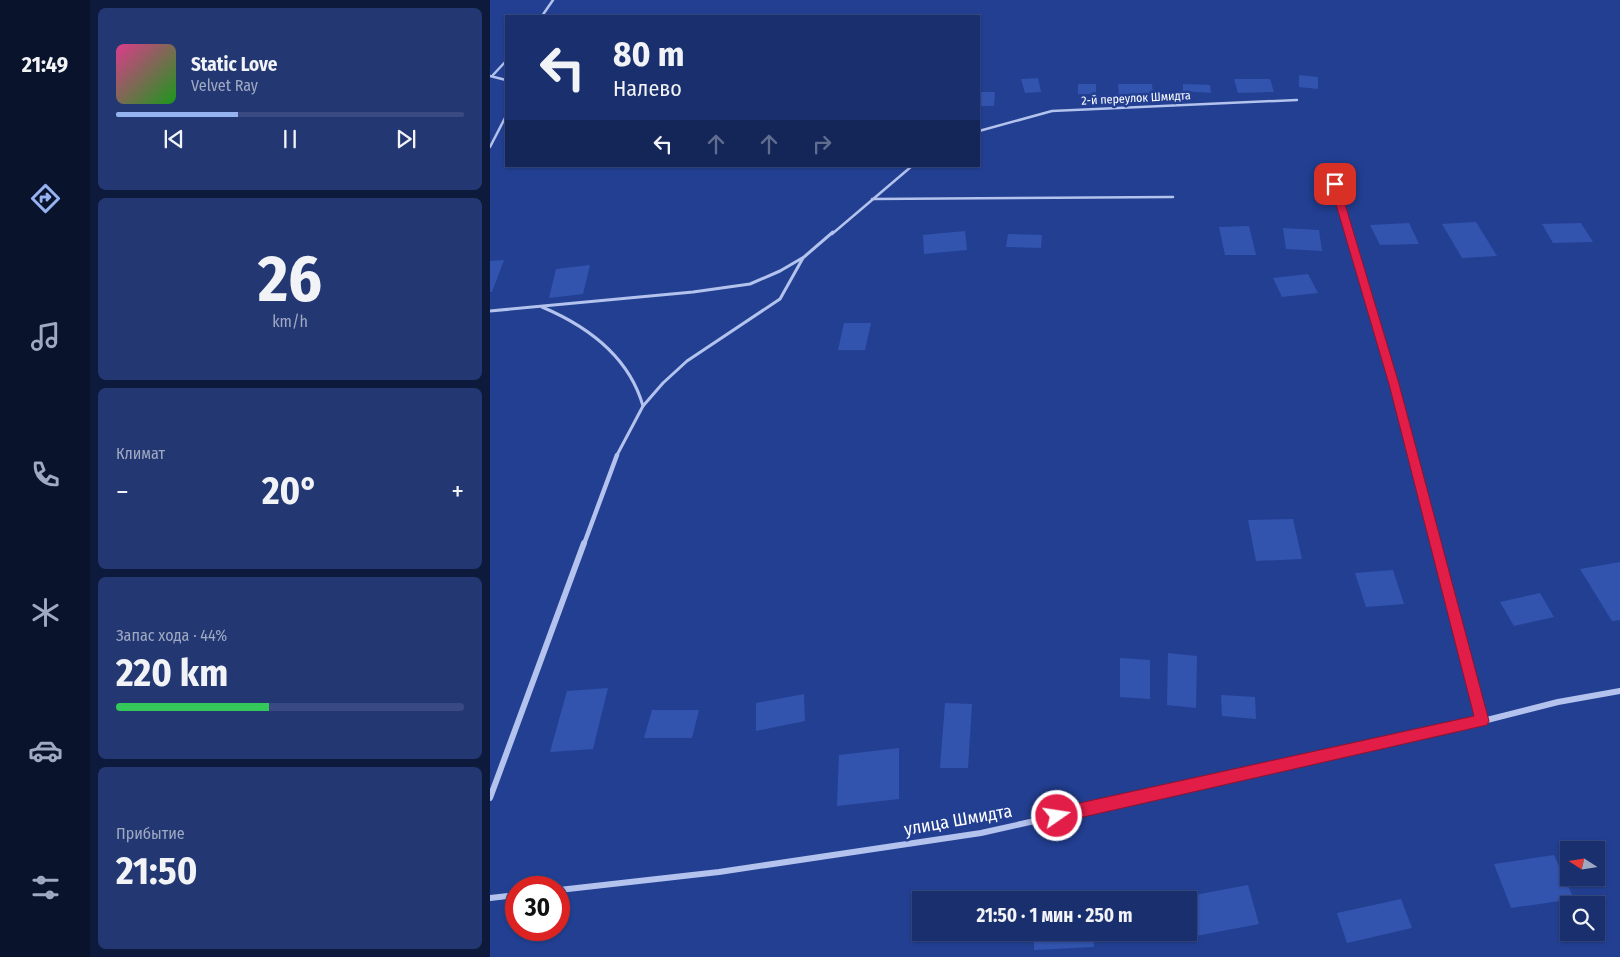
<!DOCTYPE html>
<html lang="ru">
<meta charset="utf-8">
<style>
:root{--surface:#1a2f6e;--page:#233773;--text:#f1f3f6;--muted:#9fa9c2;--line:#384a81;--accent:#95b2f1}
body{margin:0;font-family:"Fira Sans Condensed",sans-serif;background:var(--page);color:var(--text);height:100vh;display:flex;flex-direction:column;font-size:19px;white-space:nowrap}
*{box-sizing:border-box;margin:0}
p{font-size:16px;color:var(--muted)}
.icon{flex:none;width:28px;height:28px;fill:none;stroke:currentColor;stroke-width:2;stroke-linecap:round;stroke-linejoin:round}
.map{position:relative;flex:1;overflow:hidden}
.side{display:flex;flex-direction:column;gap:8px;padding:8px;background:#0e1a3c;width:400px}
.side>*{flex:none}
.banner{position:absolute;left:15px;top:15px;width:475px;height:152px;border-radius:0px;box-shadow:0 1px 4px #0004,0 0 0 1px var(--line);background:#1a2f6e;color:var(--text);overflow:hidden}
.needle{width:32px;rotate:282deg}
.tools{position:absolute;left:1070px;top:841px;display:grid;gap:10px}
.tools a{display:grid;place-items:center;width:45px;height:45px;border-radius:0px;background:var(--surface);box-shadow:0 1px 4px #0004,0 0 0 1px var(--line);font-size:25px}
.speed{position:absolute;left:15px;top:876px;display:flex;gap:10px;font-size:25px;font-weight:700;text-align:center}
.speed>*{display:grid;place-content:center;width:65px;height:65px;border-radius:50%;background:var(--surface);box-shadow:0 1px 4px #0004,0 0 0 1px var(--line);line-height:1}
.speed .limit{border:8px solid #d22;background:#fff;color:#111}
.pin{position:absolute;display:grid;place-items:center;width:42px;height:42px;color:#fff;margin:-21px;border-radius:10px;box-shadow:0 2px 8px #0006}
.me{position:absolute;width:55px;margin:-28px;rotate:77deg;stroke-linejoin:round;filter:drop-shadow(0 0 4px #0008)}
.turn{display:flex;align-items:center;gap:18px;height:105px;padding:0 25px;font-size:22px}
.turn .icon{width:65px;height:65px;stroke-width:2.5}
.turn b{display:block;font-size:35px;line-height:42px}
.lanes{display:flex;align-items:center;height:48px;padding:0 25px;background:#0003;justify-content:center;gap:25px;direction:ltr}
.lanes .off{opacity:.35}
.big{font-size:38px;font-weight:700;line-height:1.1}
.side .card{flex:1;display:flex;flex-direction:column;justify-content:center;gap:8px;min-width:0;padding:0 18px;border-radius:8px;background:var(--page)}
.side .dial{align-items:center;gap:0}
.dial b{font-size:65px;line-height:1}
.song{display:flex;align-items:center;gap:15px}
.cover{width:60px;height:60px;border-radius:8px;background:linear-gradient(135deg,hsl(330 70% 55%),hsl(120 70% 35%))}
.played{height:5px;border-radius:2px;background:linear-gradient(90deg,var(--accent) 35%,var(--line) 35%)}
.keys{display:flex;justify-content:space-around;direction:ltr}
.heat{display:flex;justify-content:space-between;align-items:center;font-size:28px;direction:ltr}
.charge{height:8px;border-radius:4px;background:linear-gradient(90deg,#34c759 44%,var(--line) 0)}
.trip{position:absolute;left:422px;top:891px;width:285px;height:50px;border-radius:0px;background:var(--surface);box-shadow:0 1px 4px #0004,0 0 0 1px var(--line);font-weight:700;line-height:50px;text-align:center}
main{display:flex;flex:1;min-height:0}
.tabs{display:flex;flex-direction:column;width:90px;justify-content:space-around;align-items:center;background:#0a132c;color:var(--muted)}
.tabs .icon{width:35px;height:35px}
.tabs .active{color:var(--accent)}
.tabs b{font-size:22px;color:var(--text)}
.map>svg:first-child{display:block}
</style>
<main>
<nav class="tabs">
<b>21:49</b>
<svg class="icon active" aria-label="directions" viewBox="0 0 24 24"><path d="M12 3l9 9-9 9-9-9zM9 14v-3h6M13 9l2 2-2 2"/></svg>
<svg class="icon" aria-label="music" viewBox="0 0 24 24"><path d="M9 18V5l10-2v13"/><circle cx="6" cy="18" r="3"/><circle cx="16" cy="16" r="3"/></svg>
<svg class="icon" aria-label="phone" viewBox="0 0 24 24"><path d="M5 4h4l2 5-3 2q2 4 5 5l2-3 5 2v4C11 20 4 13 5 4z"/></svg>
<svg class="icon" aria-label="climate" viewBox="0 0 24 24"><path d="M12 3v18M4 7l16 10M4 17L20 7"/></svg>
<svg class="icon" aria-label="car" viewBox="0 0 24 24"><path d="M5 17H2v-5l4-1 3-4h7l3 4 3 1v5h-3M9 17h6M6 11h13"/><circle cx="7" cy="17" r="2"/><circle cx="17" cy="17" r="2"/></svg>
<svg class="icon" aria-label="filters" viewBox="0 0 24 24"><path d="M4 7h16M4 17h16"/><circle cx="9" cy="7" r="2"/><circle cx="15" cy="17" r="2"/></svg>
</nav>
<section class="side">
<div class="card">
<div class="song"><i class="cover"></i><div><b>Static Love</b><p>Velvet Ray</p></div></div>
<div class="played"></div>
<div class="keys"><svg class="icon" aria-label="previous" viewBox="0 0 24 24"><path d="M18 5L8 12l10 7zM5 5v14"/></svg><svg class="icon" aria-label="pause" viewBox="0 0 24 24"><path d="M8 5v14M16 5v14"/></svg><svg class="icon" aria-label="next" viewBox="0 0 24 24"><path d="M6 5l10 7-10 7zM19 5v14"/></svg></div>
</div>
<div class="card dial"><b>26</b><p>km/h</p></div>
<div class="card"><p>Климат</p>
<div class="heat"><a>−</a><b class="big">20°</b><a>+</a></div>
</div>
<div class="card"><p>Запас хода · 44%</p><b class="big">220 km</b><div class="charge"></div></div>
<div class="card"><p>Прибытие</p><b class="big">21:50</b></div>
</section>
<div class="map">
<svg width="1130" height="957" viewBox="0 0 1130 957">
<rect width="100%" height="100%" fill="#223f92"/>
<!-- building -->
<g fill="#3254af">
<polygon points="809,75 828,77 828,89 809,87"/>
<polygon points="548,78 551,92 535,93 531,79"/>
<polygon points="744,79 780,79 784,92 748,93"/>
<rect x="588" y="84" width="18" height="10"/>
<polygon points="628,84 662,84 663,95 629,95"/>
<polygon points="693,84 720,85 721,93 693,91"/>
<polygon points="489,92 505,92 504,106 489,106"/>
<polygon points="986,222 1007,256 972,258 952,224"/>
<polygon points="919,223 929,244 890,245 880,225"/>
<polygon points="1091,223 1103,242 1063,243 1052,224"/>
<polygon points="759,226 766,255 735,255 729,227"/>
<polygon points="793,228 829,230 832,251 796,249"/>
<polygon points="475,231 477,250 434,254 433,235"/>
<polygon points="518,234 552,235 551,248 516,247"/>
<polygon points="14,260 2,292 0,292 0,261"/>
<polygon points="100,265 93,294 59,298 66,269"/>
<polygon points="818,274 828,293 792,297 783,278"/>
<polygon points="354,323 381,323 375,350 348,350"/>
<polygon points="803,519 812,559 766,561 758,520"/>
<polygon points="1130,562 1130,620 1122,621 1090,569"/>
<polygon points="903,570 914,604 876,607 865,573"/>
<polygon points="1050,593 1064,617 1024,626 1010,602"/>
<polygon points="678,653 707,656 706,708 677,705"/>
<polygon points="630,658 660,660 660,699 630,697"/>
<polygon points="118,688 103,749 60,752 77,691"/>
<polygon points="314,694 315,721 266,731 266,703"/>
<polygon points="731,695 765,697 766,719 732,716"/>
<polygon points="455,703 482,704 478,768 450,768"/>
<polygon points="162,710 209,710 202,738 154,738"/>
<polygon points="409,748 409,799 347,806 349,755"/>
<polygon points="1064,855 1084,899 1021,908 1004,864"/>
<polygon points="758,885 769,924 695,938 694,932 699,932 699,900 683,899"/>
<polygon points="911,899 922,928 857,943 847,913"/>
<polygon points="544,932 603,932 604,947 544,950"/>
</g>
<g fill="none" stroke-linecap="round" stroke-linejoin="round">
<!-- service-far2 -->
<g stroke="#b3c3ed" stroke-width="2.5">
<polyline points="52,16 63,0"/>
<polyline points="3,75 16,61"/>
<polyline points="0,76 16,80"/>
<polyline points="489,131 562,111 807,100"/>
<polyline points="0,147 16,116"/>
<polyline points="845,184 860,234"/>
<polyline points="382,199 683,197"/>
<polyline points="342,234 422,166"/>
</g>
<!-- service-far1 -->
<g stroke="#b3c3ed" stroke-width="3">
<polyline points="859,232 904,384 946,544"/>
<path d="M52,307C97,326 139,357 153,406"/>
<polyline points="0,311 203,292 260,284 290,271 314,257 343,232"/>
<polyline points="127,455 153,406 173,383 197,361 290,299 313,258"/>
</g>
<!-- service -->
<polyline stroke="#b3c3ed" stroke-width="4.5" points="946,543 993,721"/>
<!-- minor-far1 -->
<polyline stroke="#b3c3ed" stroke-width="4.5" points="94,544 127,455"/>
<!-- minor -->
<g stroke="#b3c3ed" stroke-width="6">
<polyline points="0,798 94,543"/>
<polyline points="69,890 229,872 491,833 993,721 1068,702 1130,691"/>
<polyline points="0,898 26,895"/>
</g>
</g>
<!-- route -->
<polygon fill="#e11d48" stroke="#92132f" points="845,181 849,184 909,384 999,721 997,725 567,823 562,821 560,816 562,810 567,808 984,716 899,384 840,184"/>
<g text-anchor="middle" stroke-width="5" stroke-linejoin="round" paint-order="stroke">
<!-- far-street labels -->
<g font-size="12" fill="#fff" stroke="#223f92">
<text transform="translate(646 98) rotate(-3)" y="4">2-й переулок Шмидта</text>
</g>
<!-- near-street labels -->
<g font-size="18" fill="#fff" stroke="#223f92">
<text transform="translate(468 820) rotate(-10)" y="6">улица Шмидта</text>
</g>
</g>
</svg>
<div class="tools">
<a><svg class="needle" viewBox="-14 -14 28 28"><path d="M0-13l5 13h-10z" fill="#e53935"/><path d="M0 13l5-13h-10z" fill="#9fa9c2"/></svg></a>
<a><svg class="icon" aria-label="search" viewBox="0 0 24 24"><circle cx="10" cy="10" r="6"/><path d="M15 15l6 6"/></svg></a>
</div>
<div class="speed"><div class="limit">30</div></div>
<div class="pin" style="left:845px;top:184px;background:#d93025"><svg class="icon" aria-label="arrive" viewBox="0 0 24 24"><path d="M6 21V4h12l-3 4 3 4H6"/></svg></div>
<svg class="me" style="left:567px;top:816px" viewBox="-20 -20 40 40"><circle r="17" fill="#e11d48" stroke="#fff" stroke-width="3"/><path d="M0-11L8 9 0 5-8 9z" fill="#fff"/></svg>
<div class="trip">21:50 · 1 мин · 250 m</div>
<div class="banner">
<div class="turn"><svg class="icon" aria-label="left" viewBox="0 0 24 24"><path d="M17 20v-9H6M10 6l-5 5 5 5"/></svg><div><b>80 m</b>Налево</div></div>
<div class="lanes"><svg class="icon" aria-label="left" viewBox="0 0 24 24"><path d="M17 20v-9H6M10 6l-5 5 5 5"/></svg><svg class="icon off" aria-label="ahead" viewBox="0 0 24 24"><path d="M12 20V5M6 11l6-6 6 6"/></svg><svg class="icon off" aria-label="ahead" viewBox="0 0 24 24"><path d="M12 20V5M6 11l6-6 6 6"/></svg><svg class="icon off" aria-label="right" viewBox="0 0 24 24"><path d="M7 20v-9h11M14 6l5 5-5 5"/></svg></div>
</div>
</div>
</main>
